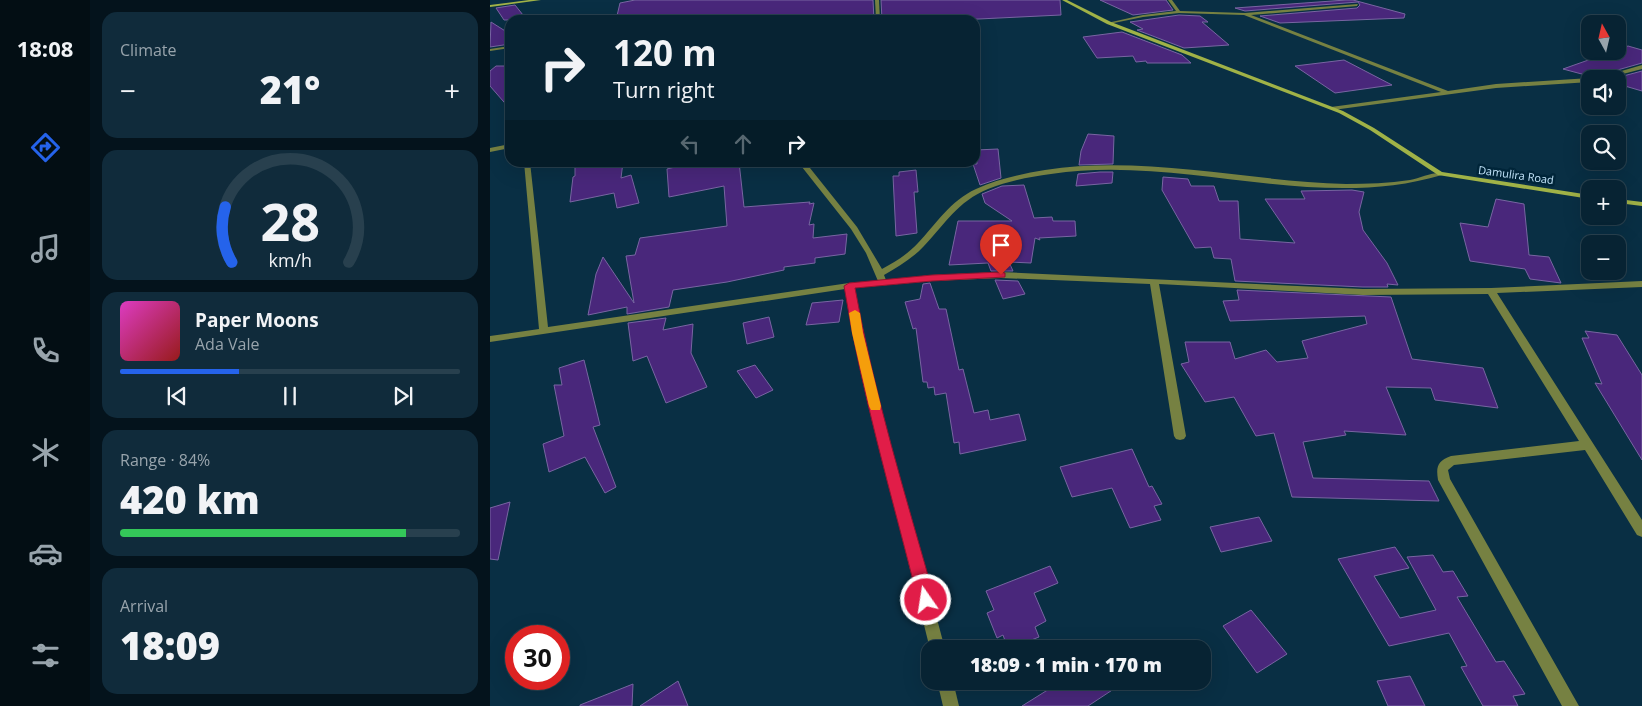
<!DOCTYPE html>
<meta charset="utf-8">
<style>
:root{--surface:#072333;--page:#102b3b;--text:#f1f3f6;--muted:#98a4ac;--line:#28404e;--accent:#2563eb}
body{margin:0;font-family:"Open Sans",sans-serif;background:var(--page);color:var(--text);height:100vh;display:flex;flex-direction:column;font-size:19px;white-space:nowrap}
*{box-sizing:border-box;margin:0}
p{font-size:16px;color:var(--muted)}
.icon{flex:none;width:28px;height:28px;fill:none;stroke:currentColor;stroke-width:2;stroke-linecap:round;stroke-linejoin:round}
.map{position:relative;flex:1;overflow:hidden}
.details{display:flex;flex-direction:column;gap:12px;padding:12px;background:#04131c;width:400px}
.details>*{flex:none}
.top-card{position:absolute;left:15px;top:15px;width:475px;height:152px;border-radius:15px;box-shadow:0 5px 20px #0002,0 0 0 1px var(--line);background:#072333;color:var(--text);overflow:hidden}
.needle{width:32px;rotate:352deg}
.tools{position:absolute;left:1091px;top:15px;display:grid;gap:10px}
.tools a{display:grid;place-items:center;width:45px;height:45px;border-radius:10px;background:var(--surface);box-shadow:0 5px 20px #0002,0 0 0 1px var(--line);font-size:25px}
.speed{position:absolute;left:15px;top:625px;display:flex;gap:10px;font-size:25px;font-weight:700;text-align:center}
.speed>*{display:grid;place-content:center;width:65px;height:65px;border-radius:50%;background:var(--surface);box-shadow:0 5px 20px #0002,0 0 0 1px var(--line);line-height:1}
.speed .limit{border:8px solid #d22;background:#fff;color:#111}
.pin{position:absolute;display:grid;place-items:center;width:42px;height:42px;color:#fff;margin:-51px -21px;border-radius:50% 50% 50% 0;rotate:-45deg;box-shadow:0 0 5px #0007}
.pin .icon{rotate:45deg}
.me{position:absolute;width:55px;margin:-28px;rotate:347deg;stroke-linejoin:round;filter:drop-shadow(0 0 4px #0008)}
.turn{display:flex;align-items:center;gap:18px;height:105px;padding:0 25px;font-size:22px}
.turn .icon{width:65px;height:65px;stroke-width:2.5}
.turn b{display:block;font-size:35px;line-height:42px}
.lanes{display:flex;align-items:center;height:48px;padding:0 25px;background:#0003;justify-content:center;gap:25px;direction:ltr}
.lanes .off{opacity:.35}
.big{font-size:38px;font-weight:800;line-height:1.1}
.details .tile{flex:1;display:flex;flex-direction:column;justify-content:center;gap:8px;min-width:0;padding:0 18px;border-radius:15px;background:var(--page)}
.details .dial{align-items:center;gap:0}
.dial svg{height:130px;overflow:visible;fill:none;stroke:var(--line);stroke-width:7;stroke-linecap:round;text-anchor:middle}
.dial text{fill:var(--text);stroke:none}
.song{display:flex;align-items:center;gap:15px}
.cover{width:60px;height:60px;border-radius:8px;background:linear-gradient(135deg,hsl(310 70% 55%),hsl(0 70% 35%))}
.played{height:5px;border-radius:2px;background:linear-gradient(90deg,var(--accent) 35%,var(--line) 35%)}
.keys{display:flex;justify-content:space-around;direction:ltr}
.heat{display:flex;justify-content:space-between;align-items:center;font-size:28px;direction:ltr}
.charge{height:8px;border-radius:4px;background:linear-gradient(90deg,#34c759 84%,var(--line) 0)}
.trip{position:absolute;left:431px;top:640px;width:290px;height:50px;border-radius:15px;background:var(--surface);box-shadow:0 5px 20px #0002,0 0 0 1px var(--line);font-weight:800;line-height:50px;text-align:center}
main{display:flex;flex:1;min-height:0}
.dock{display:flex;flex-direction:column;width:90px;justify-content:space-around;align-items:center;background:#030e14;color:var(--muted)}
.dock .icon{width:35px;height:35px}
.dock .active{color:var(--accent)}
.dock b{font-size:22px;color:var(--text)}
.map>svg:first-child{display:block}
</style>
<main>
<nav class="dock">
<b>18:08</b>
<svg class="icon active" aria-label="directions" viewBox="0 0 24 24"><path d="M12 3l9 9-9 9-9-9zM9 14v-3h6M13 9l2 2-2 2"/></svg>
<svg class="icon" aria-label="music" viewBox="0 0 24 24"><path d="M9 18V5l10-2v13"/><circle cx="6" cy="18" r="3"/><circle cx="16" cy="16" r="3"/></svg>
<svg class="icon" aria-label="phone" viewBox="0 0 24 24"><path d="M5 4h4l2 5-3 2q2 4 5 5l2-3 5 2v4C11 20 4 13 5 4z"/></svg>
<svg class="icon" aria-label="climate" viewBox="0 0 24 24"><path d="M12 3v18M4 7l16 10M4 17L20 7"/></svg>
<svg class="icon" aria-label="car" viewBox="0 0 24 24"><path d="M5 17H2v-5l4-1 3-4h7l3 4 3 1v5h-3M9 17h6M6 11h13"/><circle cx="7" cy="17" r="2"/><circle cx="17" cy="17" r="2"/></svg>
<svg class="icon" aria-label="filters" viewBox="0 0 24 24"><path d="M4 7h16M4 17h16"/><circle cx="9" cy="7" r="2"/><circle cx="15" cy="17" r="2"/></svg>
</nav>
<section class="details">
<div class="tile"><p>Climate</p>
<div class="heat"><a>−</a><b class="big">21°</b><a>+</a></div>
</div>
<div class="tile dial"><svg viewBox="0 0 100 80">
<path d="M14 69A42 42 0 1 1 86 69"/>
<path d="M14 69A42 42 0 0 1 10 35" stroke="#2563eb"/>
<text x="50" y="56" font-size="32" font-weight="700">28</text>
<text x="50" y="72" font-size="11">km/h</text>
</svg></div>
<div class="tile">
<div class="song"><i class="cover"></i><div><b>Paper Moons</b><p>Ada Vale</p></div></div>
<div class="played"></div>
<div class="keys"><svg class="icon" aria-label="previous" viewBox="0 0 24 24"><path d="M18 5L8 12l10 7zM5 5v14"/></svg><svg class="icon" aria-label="pause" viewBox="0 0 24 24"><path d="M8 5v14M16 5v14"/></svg><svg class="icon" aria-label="next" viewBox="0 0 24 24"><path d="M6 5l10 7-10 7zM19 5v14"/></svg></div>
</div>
<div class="tile"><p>Range · 84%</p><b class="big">420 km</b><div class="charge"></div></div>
<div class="tile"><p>Arrival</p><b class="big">18:09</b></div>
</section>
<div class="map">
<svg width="1152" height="706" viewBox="0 0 1152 706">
<rect width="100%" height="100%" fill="#092f44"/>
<!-- building -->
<g fill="#49277b" stroke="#7865a2">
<polygon points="145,0 383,0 384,20 290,20 292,15 249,20 126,20 130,3"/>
<polygon points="391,0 570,0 571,15 468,20 392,20"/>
<polygon points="610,0 676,0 683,10 643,15"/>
<polygon points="856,0 863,0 915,14 914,18 790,23 770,16 867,8 870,5 868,2 755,11 745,8"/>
<polygon points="25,5 37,20 14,20 6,8"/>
<polygon points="689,15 710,16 718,22 712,22 739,45 694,48 647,30 653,29 640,22"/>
<polygon points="1,22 20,34 20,44 0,47"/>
<polygon points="632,32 692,55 701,63 657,63 656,61 646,62 643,56 607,58 593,37"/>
<polygon points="1138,46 1152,50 1152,63 1103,77 1073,69"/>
<polygon points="854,60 902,85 845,93 805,66"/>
<polygon points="6,66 20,66 20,109 0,86 0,71"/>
<polygon points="1152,71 1152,91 1128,84 1128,79 1122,79"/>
<polygon points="598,134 624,136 623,164 589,165 591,151"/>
<polygon points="508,149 511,178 490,185 483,164 487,164 486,150"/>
<polygon points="85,162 133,162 131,178 141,175 149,203 127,208 124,193 80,202 83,177 85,176"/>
<polygon points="184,162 249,162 254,207 320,202 319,204 324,203 319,225 324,224 323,238 357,234 355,254 325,258 325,263 294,267 294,270 237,282 183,290 179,307 137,314 137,307 98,315 106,274 113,257 144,303 136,256 145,255 150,238 237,226 234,186 179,197 177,169 185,167"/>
<polygon points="426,170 428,192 424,192 427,233 406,236 403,176 409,176 409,172"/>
<polygon points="610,172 623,172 622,183 586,186 588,174"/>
<polygon points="673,177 698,179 701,186 724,186 729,201 748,201 750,239 805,243 775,199 815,199 811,191 862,190 874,192 869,212 873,230 897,263 908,285 897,284 898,287 873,287 745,281 741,259 724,258 721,247 705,248 672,190"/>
<polygon points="534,185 544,218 562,217 563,221 585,221 586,236 549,238 550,240 545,238 541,263 519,262 523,271 501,271 498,263 459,265 468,221 522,221 495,203 492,194 512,186"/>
<polygon points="1006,199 1034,204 1039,255 1059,257 1071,283 1040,279 1035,269 980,261 970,223 998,227"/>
<polygon points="505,280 528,281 535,294 513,299"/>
<polygon points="440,283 449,309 456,309 469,370 473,369 484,413 498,410 500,420 529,414 536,440 470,454 469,442 464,443 456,393 445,395 444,387 438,388 437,382 433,382 426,328 423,329 415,302 430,299 433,284"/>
<polygon points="747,290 901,297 922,359 993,368 1008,408 945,400 941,388 896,387 916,435 854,431 856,435 813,442 823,478 939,481 949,501 802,497 784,433 766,436 744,397 715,402 691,364 699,362 695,342 740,342 745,359 776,350 787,362 818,358 812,341 877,324 875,316 740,321 733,301 749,300"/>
<polygon points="353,300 349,322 316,325 322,303"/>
<polygon points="279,317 284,337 257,344 253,323"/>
<polygon points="176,318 173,330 203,324 201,353 217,387 176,403 157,356 143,361 138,323"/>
<polygon points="1095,331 1127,335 1152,375 1152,460 1105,383 1112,384 1092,338 1099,338"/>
<polygon points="94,360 110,425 103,427 126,487 115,493 95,457 59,472 53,444 74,436 64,385 72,385 69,368"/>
<polygon points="265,365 283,390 266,398 247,371"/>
<polygon points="642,449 659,487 662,486 672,504 664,506 671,520 640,528 622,488 582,497 570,467"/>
<polygon points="20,502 8,560 0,559 0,508"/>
<polygon points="769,517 782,541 731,552 720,527"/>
<polygon points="905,547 919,568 884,576 910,618 946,610 917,557 943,555 953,572 963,571 978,596 967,597 1006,662 1014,661 1035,694 1023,696 1028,706 993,706 971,667 977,666 959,633 899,646 848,559"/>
<polygon points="560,566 568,583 544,593 556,621 545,627 549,637 518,649 513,635 507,638 497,613 504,610 496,591"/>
<polygon points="761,610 797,654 767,673 733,626"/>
<polygon points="920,676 935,706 898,706 887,681"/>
<polygon points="188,681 198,706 150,706"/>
<polygon points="572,681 636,681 598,706 532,706"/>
<polygon points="143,684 142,706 90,706 90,705"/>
</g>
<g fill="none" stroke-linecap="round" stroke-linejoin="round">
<!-- street -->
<g fill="#768142" fill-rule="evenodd">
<polygon points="385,0 389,0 390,20 386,20"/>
<polygon points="678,0 682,0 690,11 755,13 868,4 867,6 761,15 958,91 1006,84 1100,78 1101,79 1100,79 1100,82 1006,88 843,110 841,109 841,107 951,92 754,15 689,13 653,17 619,24 617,23 653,15 686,11"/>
<polygon points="20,46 20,48 0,51 0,49"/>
<polygon points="1152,65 1152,69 1114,79 1104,79"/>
<polygon points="20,144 20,148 0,152 0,148"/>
<path d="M34,162H40L58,327L359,283L388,281L376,253L361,229L308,162L316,163L367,227L392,269C405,262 418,254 428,243C447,223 460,201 486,189C507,179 531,174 555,170C655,155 755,181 856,184C877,184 899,183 920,180C930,178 942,172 952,173V175C825,213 691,154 561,174C539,177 518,181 498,189C467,202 456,223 434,246C423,258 408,267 394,275L396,280L442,275L511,272L873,289L1001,288L1152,281V287L1007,293L1152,520V537L1147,535L1095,450L964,465L958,470L960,479L1089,706H1072L948,480C946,467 947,461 961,456L1089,441L998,294L873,295L669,284L696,436L694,439L690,440L686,439L684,436L660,284L511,278L442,281L364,288L371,328L392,413L455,649H440L381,413L362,328L355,289L0,342V336L49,329Z"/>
<polygon points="447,681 463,681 469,706 453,706"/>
</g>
<!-- secondary -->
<g fill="#a0b247" fill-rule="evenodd">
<polygon points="39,0 51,0 0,7 0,5"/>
<polygon points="572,0 577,0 621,22 853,111 884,128 952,172 1100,195 1100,199 948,175 880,130 849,113 617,24"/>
<polygon points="1128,199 1152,202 1152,206 1128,203"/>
</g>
</g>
<!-- route -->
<path fill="#e11d48" stroke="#92132f" d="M511,272L515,273V277L442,281L365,288C384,394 416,497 445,600L442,606L436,608L431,606L428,600C402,496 371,392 354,286L359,283L442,275Z"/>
<!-- slow -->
<polygon fill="#f59e0b" points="365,310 370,313 373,333 391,406 390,410 381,410 379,406 362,333 359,313"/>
<g text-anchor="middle" stroke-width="5" stroke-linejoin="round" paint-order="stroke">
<!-- far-street labels -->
<g font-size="11" fill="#c2e4fa" stroke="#002539">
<text transform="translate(1026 175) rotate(8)" y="4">Damulira Road</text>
</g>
</g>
</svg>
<div class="tools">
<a><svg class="needle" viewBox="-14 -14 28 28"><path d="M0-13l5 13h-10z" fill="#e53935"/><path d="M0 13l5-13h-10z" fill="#98a4ac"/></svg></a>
<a><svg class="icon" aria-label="sound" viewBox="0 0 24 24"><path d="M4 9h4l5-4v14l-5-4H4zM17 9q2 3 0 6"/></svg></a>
<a><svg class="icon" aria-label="search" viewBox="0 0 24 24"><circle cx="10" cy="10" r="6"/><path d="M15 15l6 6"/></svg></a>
<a>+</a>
<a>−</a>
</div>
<div class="speed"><div class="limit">30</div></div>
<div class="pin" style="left:511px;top:275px;background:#d93025"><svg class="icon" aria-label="arrive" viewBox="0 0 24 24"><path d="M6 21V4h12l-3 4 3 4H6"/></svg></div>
<svg class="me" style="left:436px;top:600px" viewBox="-20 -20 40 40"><circle r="17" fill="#e11d48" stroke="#fff" stroke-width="3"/><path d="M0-11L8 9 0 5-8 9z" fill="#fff"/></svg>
<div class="trip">18:09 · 1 min · 170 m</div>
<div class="top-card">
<div class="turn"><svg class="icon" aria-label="right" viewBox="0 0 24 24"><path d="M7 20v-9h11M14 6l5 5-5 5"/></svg><div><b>120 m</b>Turn right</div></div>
<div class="lanes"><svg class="icon off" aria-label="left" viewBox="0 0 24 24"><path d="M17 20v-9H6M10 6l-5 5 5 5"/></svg><svg class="icon off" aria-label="ahead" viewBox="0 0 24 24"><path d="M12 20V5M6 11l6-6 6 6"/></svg><svg class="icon" aria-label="right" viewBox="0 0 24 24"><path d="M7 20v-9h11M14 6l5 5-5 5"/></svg></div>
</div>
</div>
</main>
